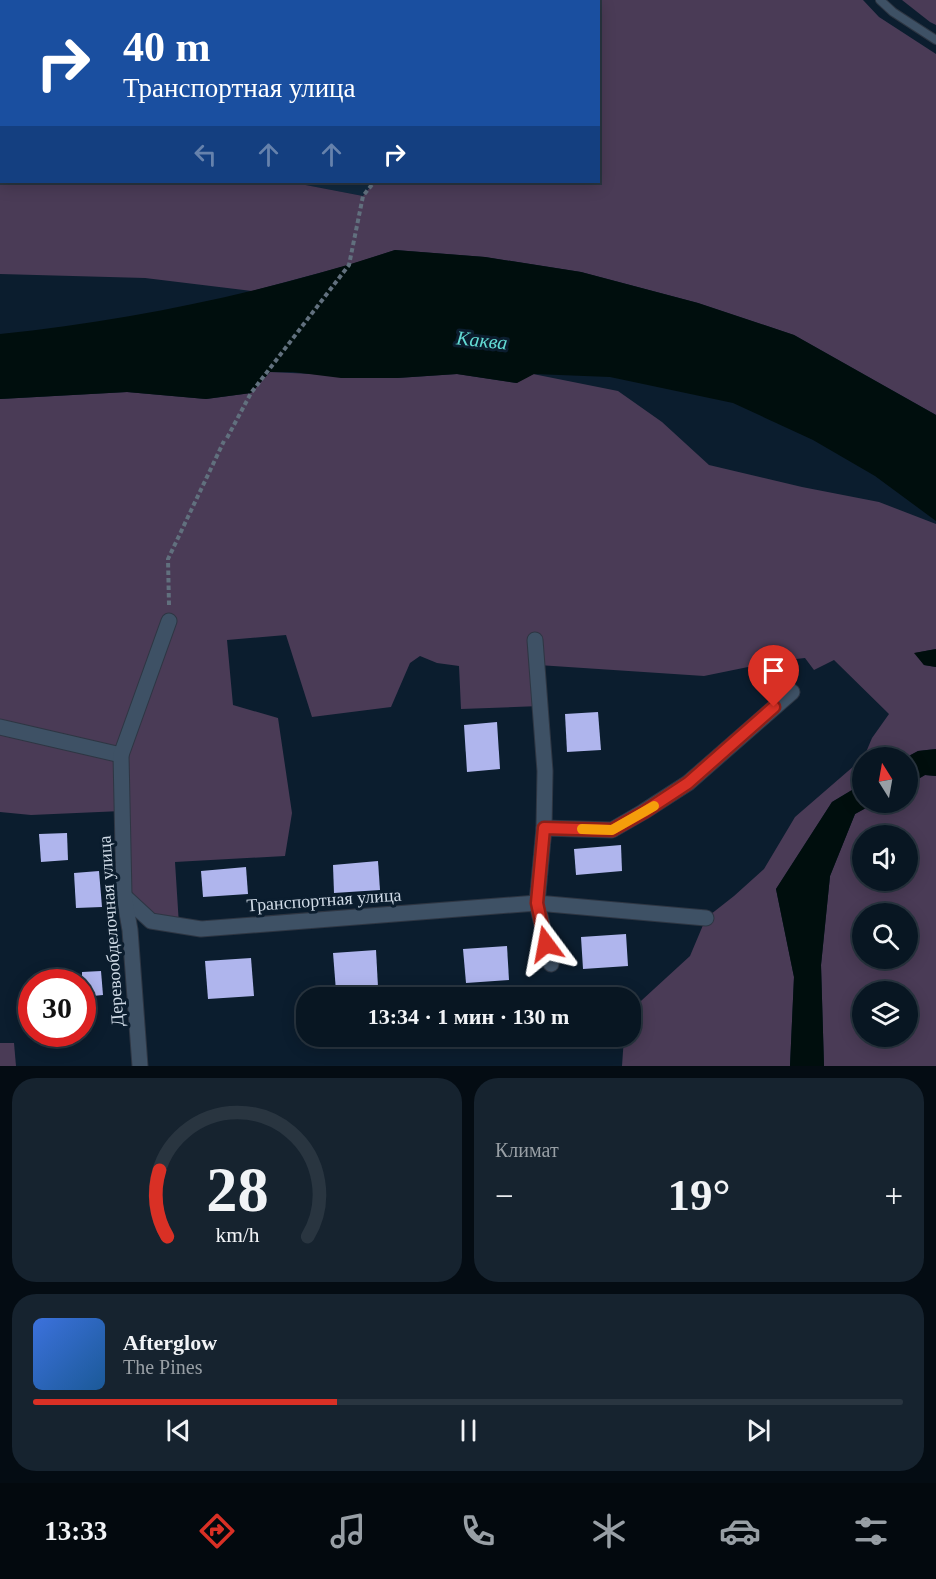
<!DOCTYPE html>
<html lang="ru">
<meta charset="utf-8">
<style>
:root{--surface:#081622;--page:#16232f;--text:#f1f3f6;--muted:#989fa5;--line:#293540;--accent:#d93025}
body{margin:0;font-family:Georgia,serif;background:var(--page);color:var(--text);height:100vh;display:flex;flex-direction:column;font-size:22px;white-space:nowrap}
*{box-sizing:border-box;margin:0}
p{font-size:20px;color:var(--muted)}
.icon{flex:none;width:33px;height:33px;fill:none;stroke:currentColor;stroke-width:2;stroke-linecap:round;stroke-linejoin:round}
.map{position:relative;height:1066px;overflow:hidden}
.drawer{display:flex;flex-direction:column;gap:12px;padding:12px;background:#040c13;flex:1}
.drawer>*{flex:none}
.top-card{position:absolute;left:0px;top:0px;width:600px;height:183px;box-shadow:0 3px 15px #0003,0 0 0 2px var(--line);background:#1a4fa0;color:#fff;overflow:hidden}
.needle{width:39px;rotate:349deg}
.buttons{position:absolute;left:852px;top:747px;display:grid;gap:12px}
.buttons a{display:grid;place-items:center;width:66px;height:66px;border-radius:50%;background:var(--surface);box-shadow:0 3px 15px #0003,0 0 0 2px var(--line);font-size:30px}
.speed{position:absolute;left:18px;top:969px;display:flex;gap:12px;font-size:30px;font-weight:700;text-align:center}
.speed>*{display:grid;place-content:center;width:78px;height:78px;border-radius:50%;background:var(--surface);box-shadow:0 3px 15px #0003,0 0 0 2px var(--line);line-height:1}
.speed .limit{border:9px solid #d22;background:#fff;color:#111}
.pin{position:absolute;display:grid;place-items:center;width:51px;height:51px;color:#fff;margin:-62px -26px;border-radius:50% 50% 50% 0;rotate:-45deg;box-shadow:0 0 6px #0007}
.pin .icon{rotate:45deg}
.me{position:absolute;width:66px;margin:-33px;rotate:347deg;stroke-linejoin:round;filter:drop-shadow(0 0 4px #0008)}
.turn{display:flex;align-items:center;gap:21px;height:126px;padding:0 24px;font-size:27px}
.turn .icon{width:78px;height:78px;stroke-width:2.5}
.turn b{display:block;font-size:42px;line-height:51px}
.lanes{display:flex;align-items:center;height:57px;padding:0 24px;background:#0003;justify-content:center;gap:30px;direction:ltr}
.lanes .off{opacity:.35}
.big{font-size:45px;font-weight:800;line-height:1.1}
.drawer .card{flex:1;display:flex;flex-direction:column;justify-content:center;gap:9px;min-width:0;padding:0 21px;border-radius:24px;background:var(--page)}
.drawer .dial{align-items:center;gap:0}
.dial svg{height:156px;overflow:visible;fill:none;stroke:var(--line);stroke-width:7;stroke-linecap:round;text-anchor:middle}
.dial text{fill:var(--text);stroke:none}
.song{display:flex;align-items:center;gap:18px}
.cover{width:72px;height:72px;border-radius:9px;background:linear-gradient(135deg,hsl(220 70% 55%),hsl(210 70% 35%))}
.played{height:6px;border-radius:3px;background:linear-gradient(90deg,var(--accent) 35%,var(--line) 35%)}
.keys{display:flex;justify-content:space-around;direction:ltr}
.heat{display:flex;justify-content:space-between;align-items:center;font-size:33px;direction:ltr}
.drawer .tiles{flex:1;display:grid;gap:12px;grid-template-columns:1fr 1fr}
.card:last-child{grid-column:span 2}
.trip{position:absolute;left:296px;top:987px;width:345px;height:60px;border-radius:24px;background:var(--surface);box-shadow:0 3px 15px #0003,0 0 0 2px var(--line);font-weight:800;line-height:60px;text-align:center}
.tabs{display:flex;height:96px;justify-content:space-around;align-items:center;background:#03090e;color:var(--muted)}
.tabs .icon{width:42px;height:42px}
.tabs .selected{color:var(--accent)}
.tabs b{font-size:27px;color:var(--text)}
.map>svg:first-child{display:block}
</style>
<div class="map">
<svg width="936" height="1066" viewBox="0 0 936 1066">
<rect width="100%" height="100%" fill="#0b1d2e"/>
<!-- built -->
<g fill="#11283d">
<polygon points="0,0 503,0 2,2 1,126"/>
<polygon points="290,182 374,182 363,196"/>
</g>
<!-- green -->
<g fill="#4a3b56" fill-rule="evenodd">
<polygon points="503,0 863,0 879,17 936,54 936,415 794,335 698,303 581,272 485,257 395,250 349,265 252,291 145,278 0,274 0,126 2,182 290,182 363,196 374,182 598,182 598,2 502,1"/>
<polygon points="902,0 936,0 936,25 930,22"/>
<polygon points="270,372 397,378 457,374 516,383 533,374 618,391 662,422 709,465 802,487 879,502 936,524 936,649 915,653 924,665 936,667 936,749 918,751 907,757 864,757 872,738 889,714 834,660 814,670 805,658 778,661 704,676 538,665 540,706 461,709 459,666 437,663 420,656 410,663 391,707 312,717 286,635 227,640 233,705 278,718 292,813 285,856 175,862 179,925 151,921 124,896 122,811 31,815 0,812 0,399 127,392 206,399 251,393"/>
<polygon points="862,759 862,784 832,802 776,889 794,977 790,1066 622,1066 624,1037 630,1036 630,1011 690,956 706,918 734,896 764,869 795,817"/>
<path d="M925,775L936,776V1066H824L821,965L830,876L855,814L875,803L908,802V785ZM862,836H908V880H862ZM862,914H908V958H862ZM862,992H908V1036H862Z"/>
<polygon points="0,1043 14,1043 16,1066 0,1066"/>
</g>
<!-- water -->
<g fill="#000e0d">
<path d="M395,250L485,257L581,272L698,303L794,335L936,415V521L875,476L813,440L733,403L610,377L534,374L517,383L457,374L397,378H341L293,372H270L251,393L206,399L127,392L0,399V334C134,320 267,292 395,250Z"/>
<polygon points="936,649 936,667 924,665 914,653"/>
<polygon points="936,749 936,776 925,775 908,785 907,757 918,751"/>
<polygon points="862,784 862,802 875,803 855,814 830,876 821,965 824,1066 790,1066 794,977 776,889 832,802"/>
</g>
<!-- building -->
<g fill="#afb5ed">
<polygon points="598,712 601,750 567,752 565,714"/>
<polygon points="497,722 500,769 467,772 464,725"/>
<polygon points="67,833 68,860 41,862 39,834"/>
<polygon points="621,845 622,871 576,875 574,849"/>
<polygon points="378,861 380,890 334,893 333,865"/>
<polygon points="246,867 248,894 203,897 201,871"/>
<polygon points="99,871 102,907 76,908 74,873"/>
<polygon points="626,934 628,966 583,969 581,937"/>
<polygon points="507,946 509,980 466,983 463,949"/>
<polygon points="376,950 378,987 336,991 333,953"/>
<polygon points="251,958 254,996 208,999 205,961"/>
<polygon points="101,971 103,995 82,997 82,972"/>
</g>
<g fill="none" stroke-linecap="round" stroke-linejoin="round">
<defs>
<polyline id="service" points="880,0 893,12 936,40"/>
<g id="minor">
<polyline points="535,640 545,771 544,828"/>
<polyline points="0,727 121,755"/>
<polyline points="124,896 151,921 201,929 537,903 551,964"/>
<polyline points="706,918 537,903 544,828 612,830 643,812 688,783 792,692"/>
<polyline points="140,1066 130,930 124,896 121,755 169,621"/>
</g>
</defs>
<!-- service casing -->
<use href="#service" stroke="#2e3643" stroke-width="10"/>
<!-- minor casing -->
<use href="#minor" stroke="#2e3643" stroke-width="17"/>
<!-- path -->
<g stroke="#61707e" stroke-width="4" stroke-dasharray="4.5 3" stroke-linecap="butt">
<polyline points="502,2 503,0"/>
<polyline points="227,438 251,393 349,265 363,196 374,182"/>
<polyline points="169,605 168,559 224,441"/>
</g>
<!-- service -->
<use href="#service" stroke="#3e5165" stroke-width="8"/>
<!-- minor -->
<use href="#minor" stroke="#3e5165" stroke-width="15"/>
</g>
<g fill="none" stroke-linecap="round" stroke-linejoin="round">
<defs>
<polyline id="route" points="546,944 537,903 544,828 612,830 644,812 688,783 774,707"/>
</defs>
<!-- route casing -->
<use href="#route" stroke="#8d1f18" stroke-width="15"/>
<!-- route -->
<use href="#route" stroke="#d93025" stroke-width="10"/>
<!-- slow -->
<polyline stroke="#f59e0b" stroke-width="10" points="582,829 612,830 654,806"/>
</g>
<g text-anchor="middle" stroke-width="6" stroke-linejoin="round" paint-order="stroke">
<!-- street labels -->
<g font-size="18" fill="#d0dbe7" stroke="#0b1d2e">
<text transform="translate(324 900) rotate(-4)" y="6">Транспортная улица</text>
<text transform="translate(111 931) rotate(-94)" y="6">Деревообделочная улица</text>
</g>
<!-- water labels -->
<g font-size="20" font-style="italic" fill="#63dbd4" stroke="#0b1d2e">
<text transform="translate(482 340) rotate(6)" y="7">Каква</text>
</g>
</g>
</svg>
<div class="buttons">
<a><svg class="needle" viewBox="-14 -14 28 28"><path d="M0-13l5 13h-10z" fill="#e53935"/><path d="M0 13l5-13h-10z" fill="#989fa5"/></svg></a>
<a><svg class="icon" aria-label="sound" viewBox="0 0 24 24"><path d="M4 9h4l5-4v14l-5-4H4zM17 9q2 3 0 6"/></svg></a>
<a><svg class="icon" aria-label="search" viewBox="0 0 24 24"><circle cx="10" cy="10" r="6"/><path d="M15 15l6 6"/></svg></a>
<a><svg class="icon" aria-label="layers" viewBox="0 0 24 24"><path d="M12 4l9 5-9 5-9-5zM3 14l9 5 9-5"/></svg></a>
</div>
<div class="speed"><div class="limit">30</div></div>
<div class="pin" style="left:774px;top:707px;background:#d93025"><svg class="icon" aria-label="arrive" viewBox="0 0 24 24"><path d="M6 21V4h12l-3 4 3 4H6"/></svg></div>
<svg class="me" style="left:546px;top:944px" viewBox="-20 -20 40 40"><path d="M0-17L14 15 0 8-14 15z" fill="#d93025" stroke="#fff" stroke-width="4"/></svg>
<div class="trip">13:34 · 1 мин · 130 m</div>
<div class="top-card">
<div class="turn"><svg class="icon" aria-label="right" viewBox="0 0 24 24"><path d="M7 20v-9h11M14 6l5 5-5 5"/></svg><div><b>40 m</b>Транспортная улица</div></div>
<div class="lanes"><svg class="icon off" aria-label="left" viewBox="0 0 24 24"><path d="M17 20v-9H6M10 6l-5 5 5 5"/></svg><svg class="icon off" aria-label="ahead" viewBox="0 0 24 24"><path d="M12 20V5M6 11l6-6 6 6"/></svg><svg class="icon off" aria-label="ahead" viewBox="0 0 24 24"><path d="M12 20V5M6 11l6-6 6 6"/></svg><svg class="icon" aria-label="right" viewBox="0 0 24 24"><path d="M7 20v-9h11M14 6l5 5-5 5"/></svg></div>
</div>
</div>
<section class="drawer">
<div class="tiles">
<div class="card dial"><svg viewBox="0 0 100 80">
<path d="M14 69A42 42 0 1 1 86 69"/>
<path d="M14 69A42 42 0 0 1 10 35" stroke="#d93025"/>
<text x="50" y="56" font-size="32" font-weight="700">28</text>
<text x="50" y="72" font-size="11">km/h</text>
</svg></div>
<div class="card"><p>Климат</p>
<div class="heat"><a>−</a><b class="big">19°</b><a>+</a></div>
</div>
<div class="card">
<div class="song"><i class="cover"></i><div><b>Afterglow</b><p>The Pines</p></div></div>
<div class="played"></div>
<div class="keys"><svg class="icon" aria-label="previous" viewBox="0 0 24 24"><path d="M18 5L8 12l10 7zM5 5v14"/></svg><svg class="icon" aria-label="pause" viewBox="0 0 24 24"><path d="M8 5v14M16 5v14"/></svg><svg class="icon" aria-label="next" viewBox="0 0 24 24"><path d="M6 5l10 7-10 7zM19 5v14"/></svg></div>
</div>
</div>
</section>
<nav class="tabs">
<b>13:33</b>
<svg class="icon selected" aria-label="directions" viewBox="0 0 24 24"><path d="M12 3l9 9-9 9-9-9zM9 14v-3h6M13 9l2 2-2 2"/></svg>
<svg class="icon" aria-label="music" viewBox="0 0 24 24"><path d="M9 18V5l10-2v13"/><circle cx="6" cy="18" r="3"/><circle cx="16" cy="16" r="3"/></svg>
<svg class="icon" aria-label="phone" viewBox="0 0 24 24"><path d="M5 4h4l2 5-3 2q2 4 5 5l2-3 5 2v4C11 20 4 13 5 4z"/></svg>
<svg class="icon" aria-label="climate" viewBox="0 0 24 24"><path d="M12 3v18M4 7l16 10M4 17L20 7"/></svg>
<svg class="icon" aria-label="car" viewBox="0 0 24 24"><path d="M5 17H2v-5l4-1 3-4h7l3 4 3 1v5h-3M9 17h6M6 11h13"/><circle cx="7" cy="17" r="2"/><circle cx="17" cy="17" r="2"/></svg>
<svg class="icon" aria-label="filters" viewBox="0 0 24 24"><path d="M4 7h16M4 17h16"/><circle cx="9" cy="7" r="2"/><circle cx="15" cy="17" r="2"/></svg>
</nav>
